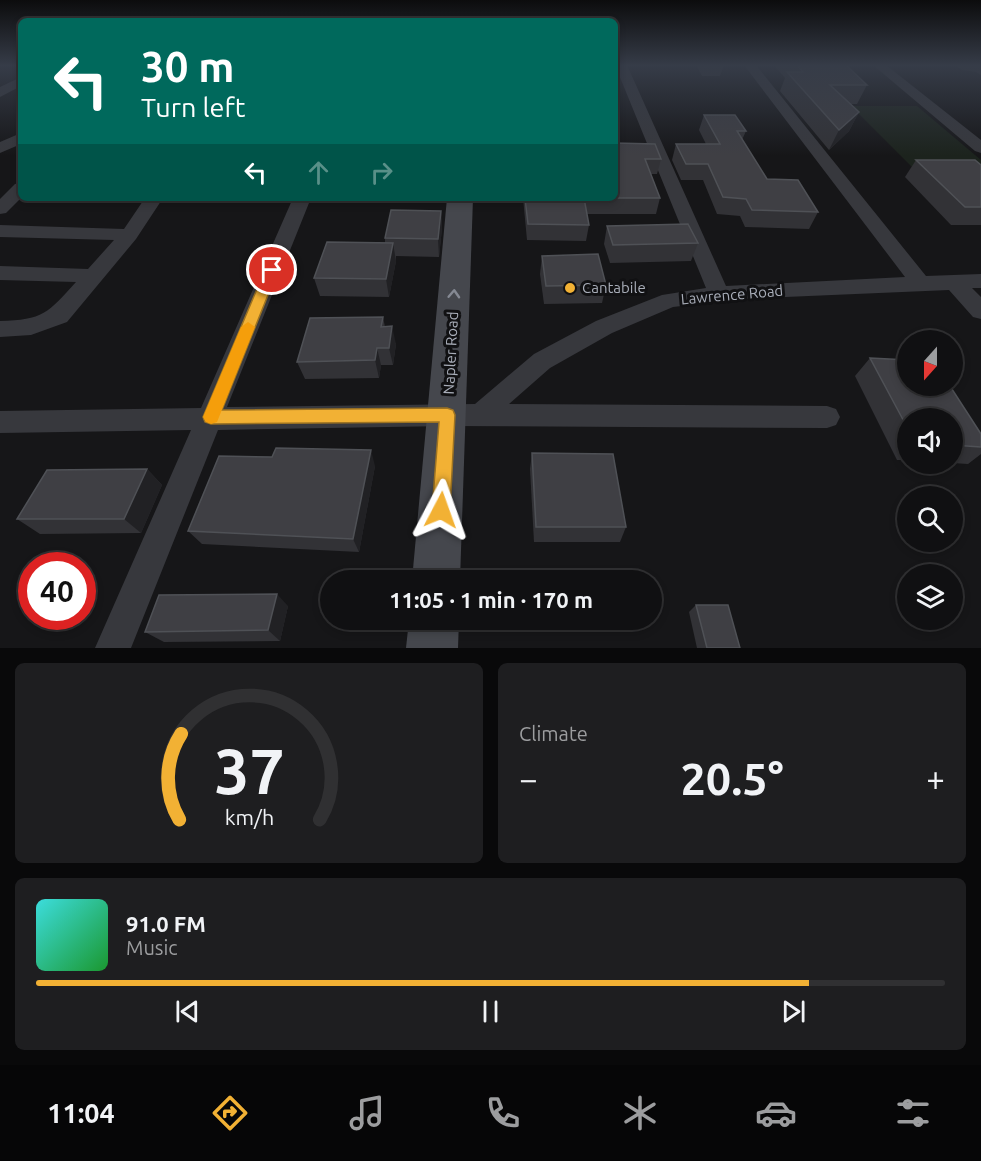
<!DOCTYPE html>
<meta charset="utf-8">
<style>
:root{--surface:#101012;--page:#1e1e20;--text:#f1f3f6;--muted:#9c9d9f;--line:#303032;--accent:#f2b134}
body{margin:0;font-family:Ubuntu,sans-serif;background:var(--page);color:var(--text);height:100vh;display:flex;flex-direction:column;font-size:22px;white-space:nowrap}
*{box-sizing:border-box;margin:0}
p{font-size:20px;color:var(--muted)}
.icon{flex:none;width:33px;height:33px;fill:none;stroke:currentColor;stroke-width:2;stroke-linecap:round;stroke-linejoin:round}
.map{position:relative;height:648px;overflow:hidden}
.sheet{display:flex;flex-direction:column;gap:15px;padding:15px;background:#09090a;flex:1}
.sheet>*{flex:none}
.hud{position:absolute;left:18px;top:18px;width:600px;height:183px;border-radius:9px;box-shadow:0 3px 9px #0003,0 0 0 2px var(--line);background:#00695c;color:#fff;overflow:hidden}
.needle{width:39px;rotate:201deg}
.controls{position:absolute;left:897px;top:330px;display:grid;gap:12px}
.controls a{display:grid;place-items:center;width:66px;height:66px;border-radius:50%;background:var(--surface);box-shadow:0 3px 9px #0003,0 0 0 2px var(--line);font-size:30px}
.speed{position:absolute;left:18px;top:552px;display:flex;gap:12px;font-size:30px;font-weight:700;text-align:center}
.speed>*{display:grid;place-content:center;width:78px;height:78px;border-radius:50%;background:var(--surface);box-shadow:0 3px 9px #0003,0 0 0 2px var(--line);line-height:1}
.speed .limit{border:9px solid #d22;background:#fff;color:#111}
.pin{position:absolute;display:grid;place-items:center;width:51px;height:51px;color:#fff;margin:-26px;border:3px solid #fff;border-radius:50%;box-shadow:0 2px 6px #0007}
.me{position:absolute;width:66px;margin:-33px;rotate:4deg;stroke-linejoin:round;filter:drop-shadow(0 0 4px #0008)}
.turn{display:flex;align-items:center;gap:21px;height:126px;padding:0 24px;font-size:27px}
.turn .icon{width:78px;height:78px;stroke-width:2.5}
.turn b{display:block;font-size:42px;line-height:51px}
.lanes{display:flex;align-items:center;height:57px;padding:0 24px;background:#0003;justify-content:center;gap:30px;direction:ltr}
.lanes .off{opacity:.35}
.big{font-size:45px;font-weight:600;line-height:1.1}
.sheet .widget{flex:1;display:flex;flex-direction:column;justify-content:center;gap:9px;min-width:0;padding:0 21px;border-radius:9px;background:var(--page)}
.sheet .dial{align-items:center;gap:0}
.dial svg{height:156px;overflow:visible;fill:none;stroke:var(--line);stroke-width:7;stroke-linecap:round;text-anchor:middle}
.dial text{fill:var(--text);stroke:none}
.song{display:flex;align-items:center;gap:18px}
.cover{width:72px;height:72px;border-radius:9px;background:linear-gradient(135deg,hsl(180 70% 55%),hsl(130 70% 35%))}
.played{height:6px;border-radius:3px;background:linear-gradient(90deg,var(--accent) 85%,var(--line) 85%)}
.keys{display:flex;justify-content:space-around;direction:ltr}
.heat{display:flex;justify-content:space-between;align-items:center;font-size:33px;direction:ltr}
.sheet .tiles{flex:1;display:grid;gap:15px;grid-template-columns:1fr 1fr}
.widget:last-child{grid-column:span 2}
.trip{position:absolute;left:320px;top:570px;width:342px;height:60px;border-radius:30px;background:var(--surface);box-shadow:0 3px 9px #0003,0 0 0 2px var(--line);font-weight:600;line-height:60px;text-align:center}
.dock{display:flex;height:96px;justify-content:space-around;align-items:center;background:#060607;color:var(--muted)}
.dock .icon{width:42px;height:42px}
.dock .current{color:var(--accent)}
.dock b{font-size:27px;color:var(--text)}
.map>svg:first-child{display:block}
</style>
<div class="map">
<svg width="981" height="648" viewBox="0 0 981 648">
<rect width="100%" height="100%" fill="#161618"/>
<!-- green -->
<polygon fill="#1c231d" points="851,106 917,106 981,160 981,176 921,176"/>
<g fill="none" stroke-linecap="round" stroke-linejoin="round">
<!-- street -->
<g fill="#37383d" fill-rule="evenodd">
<polygon points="615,65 627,65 726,286 905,277 744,65 756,65 926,276 981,274 981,288 972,288 981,297 981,319 973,317 949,290 741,299 673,307 612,333 550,368 509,404 827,406 836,409 840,417 836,425 827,428 447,426 218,430 131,648 95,648 191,430 0,433 0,411 201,408 293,198 311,198 227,407 475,404 534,354 596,321 662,295 706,288"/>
<polygon points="873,65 886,65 981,140 981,153 975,151"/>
<polygon points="21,77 21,86 0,97 0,87"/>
<polygon points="21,133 21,144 0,153 0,142"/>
<polygon points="21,183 21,198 6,213 0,214 0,199 15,184"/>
<path d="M145,198H163L136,239L67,322L31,335L0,337V321C43,320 48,313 76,282L0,280V266L88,269L114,240L0,237V225L124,229Z"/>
</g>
<!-- secondary -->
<g fill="#45474d" fill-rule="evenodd">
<polygon points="447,198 473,198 460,580 412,580"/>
<polygon points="409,620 459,620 458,648 406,648"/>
</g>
</g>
<!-- wall -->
<g fill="#323236">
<polygon points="696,65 724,65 720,76 702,76"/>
<polygon points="774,65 846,65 867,85 857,104 851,104 859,112 849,131 829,150 780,91 785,78"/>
<polygon points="955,65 981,65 981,75 976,72 962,70"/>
<polygon points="704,115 746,131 742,140 767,179 818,212 809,229 745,227 740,216 717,214 703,180 681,180 672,160 676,144 706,144 699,130"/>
<polygon points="615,143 661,159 657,174 651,174 660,198 656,214 587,214 589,225 586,241 527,240 523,198 615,198"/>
<polygon points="916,160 981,165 981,225 951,225 905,177"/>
<polygon points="441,211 442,228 439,257 396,256 396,261 389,297 320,296 314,278 385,243 385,238"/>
<polygon points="607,226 698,243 691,261 610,263 604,244"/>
<polygon points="542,256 606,285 602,303 544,304 540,274"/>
<polygon points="383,317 385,327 396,344 393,365 381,365 379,378 305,379 297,362"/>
<polygon points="870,358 981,434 981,454 968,464 952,463 952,418 908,418 908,460 897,460 855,376"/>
<polygon points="532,453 626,527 620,542 534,542 530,469"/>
<polygon points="375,466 359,552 202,544 188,531"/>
<polygon points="147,469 162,485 141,533 40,534 17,519"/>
<polygon points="696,605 740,648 697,648 689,612"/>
<polygon points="288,606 280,641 164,642 145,632"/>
</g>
<!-- shaded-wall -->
<g fill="#212124">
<polygon points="859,112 849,131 829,150 839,130"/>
<polygon points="441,211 442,228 439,257 438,239"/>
<polygon points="393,243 396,261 389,297 386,279"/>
<polygon points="392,326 396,344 393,365 389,348"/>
<polygon points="377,348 381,365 379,378 375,360"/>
<polygon points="371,450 375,466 359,552 353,539"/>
<polygon points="147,469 162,485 141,533 124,519"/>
<polygon points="277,594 288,606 280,641 268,630"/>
</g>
<!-- building -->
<g fill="#3f3f44" stroke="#4f5156" stroke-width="1.5">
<polygon points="797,65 846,65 867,85 830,85 859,112 839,130 787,72 803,72"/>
<polygon points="704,115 735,115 746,131 737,131 767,179 798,180 818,212 752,210 746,199 723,197 708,164 686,164 676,144 720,144"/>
<polygon points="615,143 655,144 661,159 645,159 660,198 615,198"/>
<polygon points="916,160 975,160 981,165 981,207 965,207"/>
<polygon points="525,198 584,198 589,225 528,224"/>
<polygon points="391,210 441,211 438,239 385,238"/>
<polygon points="688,224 698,243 613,245 607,226"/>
<polygon points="327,242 393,243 386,279 314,278"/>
<polygon points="598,254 606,285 546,286 542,256"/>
<polygon points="383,317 381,327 392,326 389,348 377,348 375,360 297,362 310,318"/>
<polygon points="870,358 908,360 908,386 950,386 981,434 981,447 952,445 952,418 908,418 908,429"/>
<polygon points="276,448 371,450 353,539 188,531 219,456 272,457"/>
<polygon points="532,453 613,454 626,527 536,527"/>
<polygon points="147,469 124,519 17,519 47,470"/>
<polygon points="277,594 268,630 145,632 159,595"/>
<polygon points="696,605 728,605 740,648 707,648"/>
</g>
<!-- one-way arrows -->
<defs><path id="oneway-chevron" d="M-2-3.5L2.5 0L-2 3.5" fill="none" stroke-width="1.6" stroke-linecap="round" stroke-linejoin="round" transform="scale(1.5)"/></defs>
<use stroke="#858993" href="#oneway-chevron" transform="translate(454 294) rotate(-87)"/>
<!-- sky -->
<linearGradient id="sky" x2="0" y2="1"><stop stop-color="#0c0c0d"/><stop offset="0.42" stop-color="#363c48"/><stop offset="1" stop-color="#363c48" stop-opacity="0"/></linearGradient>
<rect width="981" height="156" fill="url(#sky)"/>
<!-- route -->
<polygon fill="#f2b134" stroke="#9d7322" stroke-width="1.5" points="272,266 278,270 222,410 447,408 453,410 455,415 450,510 447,516 441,518 435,516 432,510 439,422 211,424 205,422 203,417 265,270"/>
<!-- slow -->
<polygon fill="#f59e0b" points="248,322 255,327 217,422 211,424 206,422 203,417 241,327"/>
<!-- markers -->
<circle fill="#f2b134" stroke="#111113" stroke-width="2" cx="570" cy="288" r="6"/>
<g text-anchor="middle" stroke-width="6" stroke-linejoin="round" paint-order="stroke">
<!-- poi labels -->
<g font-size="15" fill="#a8adb8" stroke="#111113" text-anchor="start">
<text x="582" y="293">Cantabile</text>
</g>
<!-- street labels -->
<g font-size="15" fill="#a8adb8" stroke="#111113">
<text transform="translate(732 295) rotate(-5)" y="5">Lawrence Road</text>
<text transform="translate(451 353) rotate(-87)" y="5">Napler Road</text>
</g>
</g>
</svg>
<div class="controls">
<a><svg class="needle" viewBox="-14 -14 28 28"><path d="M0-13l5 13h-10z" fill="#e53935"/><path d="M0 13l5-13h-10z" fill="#9c9d9f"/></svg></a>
<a><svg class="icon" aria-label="sound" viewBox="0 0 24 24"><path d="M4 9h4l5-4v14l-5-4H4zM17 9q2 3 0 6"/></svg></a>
<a><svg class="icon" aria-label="search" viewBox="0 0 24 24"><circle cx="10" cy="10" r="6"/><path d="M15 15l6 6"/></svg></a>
<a><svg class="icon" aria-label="layers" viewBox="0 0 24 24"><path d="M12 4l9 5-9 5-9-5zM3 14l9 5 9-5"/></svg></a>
</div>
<div class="speed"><div class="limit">40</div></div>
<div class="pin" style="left:272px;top:270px;background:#d93025"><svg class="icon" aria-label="arrive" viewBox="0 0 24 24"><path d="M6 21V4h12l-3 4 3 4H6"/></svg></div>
<svg class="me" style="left:441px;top:510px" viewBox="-20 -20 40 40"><path d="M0-17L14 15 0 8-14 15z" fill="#f2b134" stroke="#fff" stroke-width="4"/></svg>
<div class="trip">11:05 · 1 min · 170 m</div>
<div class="hud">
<div class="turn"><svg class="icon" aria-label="left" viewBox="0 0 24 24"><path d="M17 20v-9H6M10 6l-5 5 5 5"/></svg><div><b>30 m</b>Turn left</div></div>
<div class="lanes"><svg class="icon" aria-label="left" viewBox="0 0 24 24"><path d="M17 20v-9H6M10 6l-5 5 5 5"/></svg><svg class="icon off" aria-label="ahead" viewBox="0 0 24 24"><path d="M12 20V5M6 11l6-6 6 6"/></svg><svg class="icon off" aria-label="right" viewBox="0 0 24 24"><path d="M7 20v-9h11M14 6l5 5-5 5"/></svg></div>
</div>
</div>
<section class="sheet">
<div class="tiles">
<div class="widget dial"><svg viewBox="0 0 100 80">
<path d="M14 69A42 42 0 1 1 86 69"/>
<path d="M14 69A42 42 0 0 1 15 25" stroke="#f2b134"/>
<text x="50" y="56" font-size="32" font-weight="700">37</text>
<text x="50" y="72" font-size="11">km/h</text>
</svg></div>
<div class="widget"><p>Climate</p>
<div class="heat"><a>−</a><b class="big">20.5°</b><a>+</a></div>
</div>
<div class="widget">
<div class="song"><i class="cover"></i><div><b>91.0 FM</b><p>Music</p></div></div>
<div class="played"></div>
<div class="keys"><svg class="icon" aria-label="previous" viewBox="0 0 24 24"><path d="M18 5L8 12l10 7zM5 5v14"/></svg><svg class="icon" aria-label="pause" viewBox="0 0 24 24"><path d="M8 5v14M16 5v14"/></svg><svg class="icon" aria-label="next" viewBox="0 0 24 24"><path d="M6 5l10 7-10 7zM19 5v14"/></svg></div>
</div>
</div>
</section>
<nav class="dock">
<b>11:04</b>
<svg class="icon current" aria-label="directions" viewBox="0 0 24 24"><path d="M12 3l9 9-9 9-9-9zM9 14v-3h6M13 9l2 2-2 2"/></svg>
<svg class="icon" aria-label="music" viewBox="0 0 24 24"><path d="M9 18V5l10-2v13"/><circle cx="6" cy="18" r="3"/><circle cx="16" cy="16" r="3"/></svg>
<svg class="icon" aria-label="phone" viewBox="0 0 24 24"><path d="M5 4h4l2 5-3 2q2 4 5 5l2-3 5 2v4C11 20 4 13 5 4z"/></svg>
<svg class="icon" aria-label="climate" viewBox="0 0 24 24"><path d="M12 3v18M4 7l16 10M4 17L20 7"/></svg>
<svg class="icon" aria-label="car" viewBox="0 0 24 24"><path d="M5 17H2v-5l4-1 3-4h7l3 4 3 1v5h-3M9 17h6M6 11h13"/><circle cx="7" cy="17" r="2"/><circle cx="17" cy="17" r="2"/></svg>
<svg class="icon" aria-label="filters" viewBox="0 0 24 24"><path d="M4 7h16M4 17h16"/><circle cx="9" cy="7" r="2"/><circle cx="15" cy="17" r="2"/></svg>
</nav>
